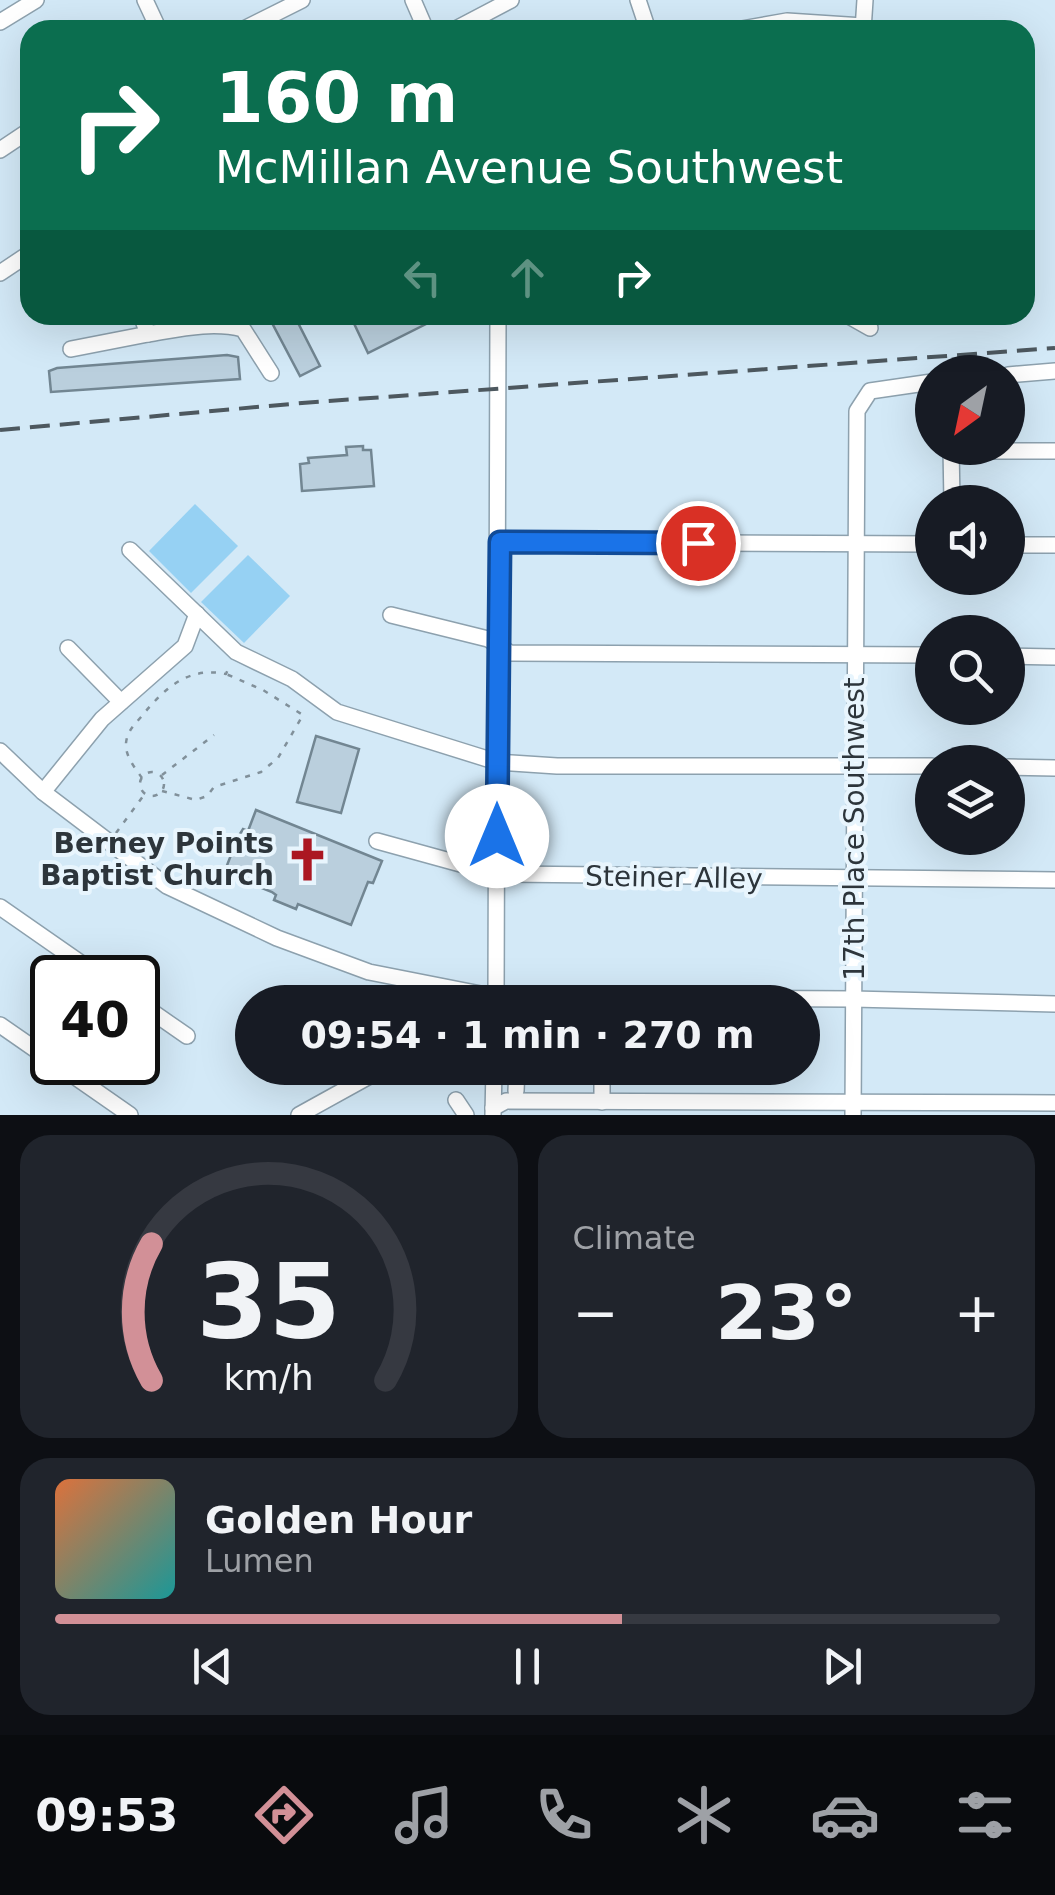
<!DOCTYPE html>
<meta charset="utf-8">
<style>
:root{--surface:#171b24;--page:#20242c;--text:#f1f3f6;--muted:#9ea1a6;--line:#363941;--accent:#d29097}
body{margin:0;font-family:"DejaVu Sans",sans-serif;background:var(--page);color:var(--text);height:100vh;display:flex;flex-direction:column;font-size:38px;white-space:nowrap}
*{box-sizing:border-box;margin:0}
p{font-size:32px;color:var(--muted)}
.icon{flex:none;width:55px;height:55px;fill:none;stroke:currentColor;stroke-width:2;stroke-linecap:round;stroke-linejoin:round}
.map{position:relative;height:1115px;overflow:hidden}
.sheet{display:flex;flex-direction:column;gap:20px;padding:20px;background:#0d0f14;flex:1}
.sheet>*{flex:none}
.guide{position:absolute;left:20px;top:20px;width:1015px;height:305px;border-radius:30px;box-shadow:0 10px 40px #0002;background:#0b6e4f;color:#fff;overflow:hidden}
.needle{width:65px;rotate:213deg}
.tools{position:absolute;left:915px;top:355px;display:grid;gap:20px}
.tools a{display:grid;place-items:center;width:110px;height:110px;border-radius:50%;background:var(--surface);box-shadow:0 10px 40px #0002;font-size:50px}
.speed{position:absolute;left:30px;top:955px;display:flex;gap:20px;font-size:50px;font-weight:700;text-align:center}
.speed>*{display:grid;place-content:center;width:130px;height:130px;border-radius:50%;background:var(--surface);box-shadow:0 10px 40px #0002;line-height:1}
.speed .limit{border:5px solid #111;border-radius:15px;background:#fff;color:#111}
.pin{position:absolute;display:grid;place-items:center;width:85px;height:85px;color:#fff;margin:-42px;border:5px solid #fff;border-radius:50%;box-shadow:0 2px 10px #0007}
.me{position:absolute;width:110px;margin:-55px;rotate:0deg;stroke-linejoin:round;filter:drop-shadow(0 0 8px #0008)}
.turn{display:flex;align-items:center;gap:35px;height:210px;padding:0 30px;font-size:45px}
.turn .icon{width:130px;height:130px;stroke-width:2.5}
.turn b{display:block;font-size:70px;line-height:85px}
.lanes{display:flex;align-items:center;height:95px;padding:0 30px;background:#0003;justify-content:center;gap:50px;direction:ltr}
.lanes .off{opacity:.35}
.big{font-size:75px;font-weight:600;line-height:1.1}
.sheet .card{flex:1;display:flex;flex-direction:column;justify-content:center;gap:15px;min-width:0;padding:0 35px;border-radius:30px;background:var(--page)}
.sheet .dial{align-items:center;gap:0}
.dial svg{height:260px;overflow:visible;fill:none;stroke:var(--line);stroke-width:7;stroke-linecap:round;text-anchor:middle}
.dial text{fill:var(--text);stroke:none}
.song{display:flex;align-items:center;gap:30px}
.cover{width:120px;height:120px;border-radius:15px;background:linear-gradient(135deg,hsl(20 70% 55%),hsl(180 70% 35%))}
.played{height:10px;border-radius:5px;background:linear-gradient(90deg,var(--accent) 60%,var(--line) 60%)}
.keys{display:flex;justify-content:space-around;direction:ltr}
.heat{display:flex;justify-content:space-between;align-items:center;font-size:55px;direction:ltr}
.sheet .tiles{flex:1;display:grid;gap:20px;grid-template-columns:1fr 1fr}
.card:last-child{grid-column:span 2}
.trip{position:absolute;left:235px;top:985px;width:585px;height:100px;border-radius:50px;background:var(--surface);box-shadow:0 10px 40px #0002;font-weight:600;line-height:100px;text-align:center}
.tabs{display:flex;height:160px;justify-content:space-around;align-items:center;background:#090b0e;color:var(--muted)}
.tabs .icon{width:70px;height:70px}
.tabs .current{color:var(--accent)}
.tabs b{font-size:45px;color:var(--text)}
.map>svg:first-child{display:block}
</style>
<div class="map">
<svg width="1055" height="1115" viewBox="0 0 1055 1115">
<rect width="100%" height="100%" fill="#d3e9f7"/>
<!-- green -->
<g fill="#96d1f3">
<polygon points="195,504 238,546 191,593 149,551"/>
<polygon points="248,555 290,596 244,643 201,602"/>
</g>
<!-- building -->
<g fill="#bacfdd" stroke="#728692" stroke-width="2.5">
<polygon points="283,315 294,315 320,366 300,376 271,321"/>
<polygon points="350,315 426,315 430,322 368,353"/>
<polygon points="227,355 238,357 240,379 51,392 49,371 57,368"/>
<polygon points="363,446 363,450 371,450 374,486 302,491 300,464 309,463 308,458 347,455 346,447"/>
<polygon points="316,736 359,749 341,813 297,802"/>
<polygon points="256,810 382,861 373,883 368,882 351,925 298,904 296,909 274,900 276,895 272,892 224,873 238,837 243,829 248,831"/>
</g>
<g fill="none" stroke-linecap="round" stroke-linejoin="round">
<defs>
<g id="minor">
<polyline points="145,0 159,30"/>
<polyline points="413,0 426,30"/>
<polyline points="638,0 648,30"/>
<polyline points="0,22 36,0"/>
<polyline points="242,30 302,0"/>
<polyline points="454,30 511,0"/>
<polyline points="736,30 787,21 863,26"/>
<polyline points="863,30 865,0"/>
<polyline points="0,150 30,130"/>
<polyline points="0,273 30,253"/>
<path d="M141,315L148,334C179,329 212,321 243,329L271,373"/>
<polyline points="847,315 870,328"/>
<polyline points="71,349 148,334"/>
<polyline points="1008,375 1055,371"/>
<polyline points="951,448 952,502"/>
<polyline points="952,451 1055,451"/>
<polyline points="500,542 932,544"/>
<polyline points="1008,545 1055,545"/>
<polyline points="130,550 236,652 292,679 337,712 497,762 557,766 932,766"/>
<polyline points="391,615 488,639 510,653 932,655"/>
<polyline points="68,648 121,702"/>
<polyline points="1008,656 1055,657"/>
<polyline points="0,751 43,792 167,886 277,938 369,972 496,997 853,999 1055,1004"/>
<polyline points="1008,767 1055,768"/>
<polyline points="43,792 102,719 185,646 197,614"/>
<polyline points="377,841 497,874 1055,880"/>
<polyline points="0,907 102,978"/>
<polyline points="138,1002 187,1036"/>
<polyline points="496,1002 498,315"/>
<polyline points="0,1025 52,1061"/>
<polyline points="54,1062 130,1115"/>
<polyline points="602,1068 602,1102"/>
<polyline points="516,1091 517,1068"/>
<polyline points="456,1100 466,1115"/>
<polyline points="493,1108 506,1101 1055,1103"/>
<polyline points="299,1115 384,1068"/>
<polyline points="493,1115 494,1068"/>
<polyline points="853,1115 857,411 870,391 932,382"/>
</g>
</defs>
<!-- minor casing -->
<use href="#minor" stroke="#8da1ae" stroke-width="18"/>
<!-- path -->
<g stroke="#81909a" stroke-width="2.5" stroke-dasharray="5 8" stroke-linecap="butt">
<circle cx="152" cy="784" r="12"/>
<polyline points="162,775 214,735"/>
<path d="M142,778C135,768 125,756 126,743C127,732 134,725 141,717C164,689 187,666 226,674L230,664"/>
<polyline points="162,791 196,800 207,796 214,787 261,772 278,758 303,715 263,690 226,674"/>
<polyline points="116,833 144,795"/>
</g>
<!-- minor -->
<use href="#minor" stroke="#fff" stroke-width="15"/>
<!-- rail -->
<polyline stroke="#4d585f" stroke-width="4" stroke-dasharray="20 10" stroke-linecap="butt" points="0,430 302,403 1055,348"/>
</g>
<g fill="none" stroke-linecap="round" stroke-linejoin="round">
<defs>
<polyline id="route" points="497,836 500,542 698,543"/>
</defs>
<!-- route casing -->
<use href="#route" stroke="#114b97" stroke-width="25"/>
<!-- route -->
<use href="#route" stroke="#1a73e8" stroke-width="18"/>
</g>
<!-- icons -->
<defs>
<symbol id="church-bare" viewBox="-9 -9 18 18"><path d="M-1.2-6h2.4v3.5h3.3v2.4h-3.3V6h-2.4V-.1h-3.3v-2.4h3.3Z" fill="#ab1722" stroke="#e8f5fd" stroke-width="2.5" paint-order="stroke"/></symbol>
</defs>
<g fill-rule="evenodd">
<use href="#church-bare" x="276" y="828" width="63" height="63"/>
</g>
<g text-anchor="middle" stroke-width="8" stroke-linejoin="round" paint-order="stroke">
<!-- street labels -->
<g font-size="28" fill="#2d353b" stroke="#e8f5fd">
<text transform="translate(854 829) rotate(-90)" y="10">17th Place Southwest</text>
<text transform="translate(674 877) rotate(1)" y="10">Steiner Alley</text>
</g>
<!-- poi labels -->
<g font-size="28" font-weight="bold" fill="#2d353b" stroke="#e8f5fd" text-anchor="end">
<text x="274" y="853">Berney Points<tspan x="274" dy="32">Baptist Church</tspan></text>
</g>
</g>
</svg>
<div class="tools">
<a><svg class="needle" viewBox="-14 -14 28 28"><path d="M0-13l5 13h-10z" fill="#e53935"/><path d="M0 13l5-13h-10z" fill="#9ea1a6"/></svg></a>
<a><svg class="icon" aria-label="sound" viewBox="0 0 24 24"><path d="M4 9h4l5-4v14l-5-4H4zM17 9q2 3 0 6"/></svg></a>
<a><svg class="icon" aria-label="search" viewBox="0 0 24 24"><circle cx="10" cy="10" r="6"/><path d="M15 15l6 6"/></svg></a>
<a><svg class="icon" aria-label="layers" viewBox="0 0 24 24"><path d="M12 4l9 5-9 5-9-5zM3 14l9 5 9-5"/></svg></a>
</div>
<div class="speed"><div class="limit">40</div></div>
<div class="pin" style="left:698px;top:543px;background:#d93025"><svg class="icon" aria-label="arrive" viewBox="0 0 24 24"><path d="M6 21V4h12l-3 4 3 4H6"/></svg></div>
<svg class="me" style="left:497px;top:836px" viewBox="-20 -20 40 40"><circle r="19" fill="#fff"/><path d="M0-13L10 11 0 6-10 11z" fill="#1a73e8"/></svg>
<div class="trip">09:54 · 1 min · 270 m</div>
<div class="guide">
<div class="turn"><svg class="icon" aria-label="right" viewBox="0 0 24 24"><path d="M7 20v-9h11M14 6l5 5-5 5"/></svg><div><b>160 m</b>McMillan Avenue Southwest</div></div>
<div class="lanes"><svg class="icon off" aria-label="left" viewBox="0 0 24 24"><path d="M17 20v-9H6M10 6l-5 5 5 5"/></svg><svg class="icon off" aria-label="ahead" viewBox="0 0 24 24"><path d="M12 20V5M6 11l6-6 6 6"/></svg><svg class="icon" aria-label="right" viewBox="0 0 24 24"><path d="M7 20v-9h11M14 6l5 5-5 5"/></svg></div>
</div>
</div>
<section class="sheet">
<div class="tiles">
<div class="card dial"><svg viewBox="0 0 100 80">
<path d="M14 69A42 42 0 1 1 86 69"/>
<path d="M14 69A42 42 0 0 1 14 27" stroke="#d29097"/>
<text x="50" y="56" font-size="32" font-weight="700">35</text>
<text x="50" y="72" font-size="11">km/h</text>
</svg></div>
<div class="card"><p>Climate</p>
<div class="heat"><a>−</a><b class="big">23°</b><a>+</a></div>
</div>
<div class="card">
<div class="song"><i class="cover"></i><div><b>Golden Hour</b><p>Lumen</p></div></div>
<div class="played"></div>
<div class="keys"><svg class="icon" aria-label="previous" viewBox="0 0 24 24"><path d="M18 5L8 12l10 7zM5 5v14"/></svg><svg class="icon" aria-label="pause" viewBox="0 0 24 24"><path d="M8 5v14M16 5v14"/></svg><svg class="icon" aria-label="next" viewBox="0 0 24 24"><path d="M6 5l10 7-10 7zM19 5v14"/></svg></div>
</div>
</div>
</section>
<nav class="tabs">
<b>09:53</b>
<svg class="icon current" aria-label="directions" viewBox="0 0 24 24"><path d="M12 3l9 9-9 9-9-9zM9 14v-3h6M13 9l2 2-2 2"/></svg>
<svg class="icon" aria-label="music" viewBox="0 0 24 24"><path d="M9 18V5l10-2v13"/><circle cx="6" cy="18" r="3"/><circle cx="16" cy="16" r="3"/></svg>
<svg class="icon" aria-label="phone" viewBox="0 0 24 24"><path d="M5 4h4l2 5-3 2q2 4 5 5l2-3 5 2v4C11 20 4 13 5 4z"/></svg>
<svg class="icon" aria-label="climate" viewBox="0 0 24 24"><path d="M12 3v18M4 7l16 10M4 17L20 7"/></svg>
<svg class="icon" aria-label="car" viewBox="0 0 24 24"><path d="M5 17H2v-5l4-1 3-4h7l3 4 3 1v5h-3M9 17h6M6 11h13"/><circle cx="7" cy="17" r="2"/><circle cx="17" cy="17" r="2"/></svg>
<svg class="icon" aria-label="filters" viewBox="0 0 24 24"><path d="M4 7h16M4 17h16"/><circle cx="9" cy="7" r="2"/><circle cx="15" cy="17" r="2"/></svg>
</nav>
